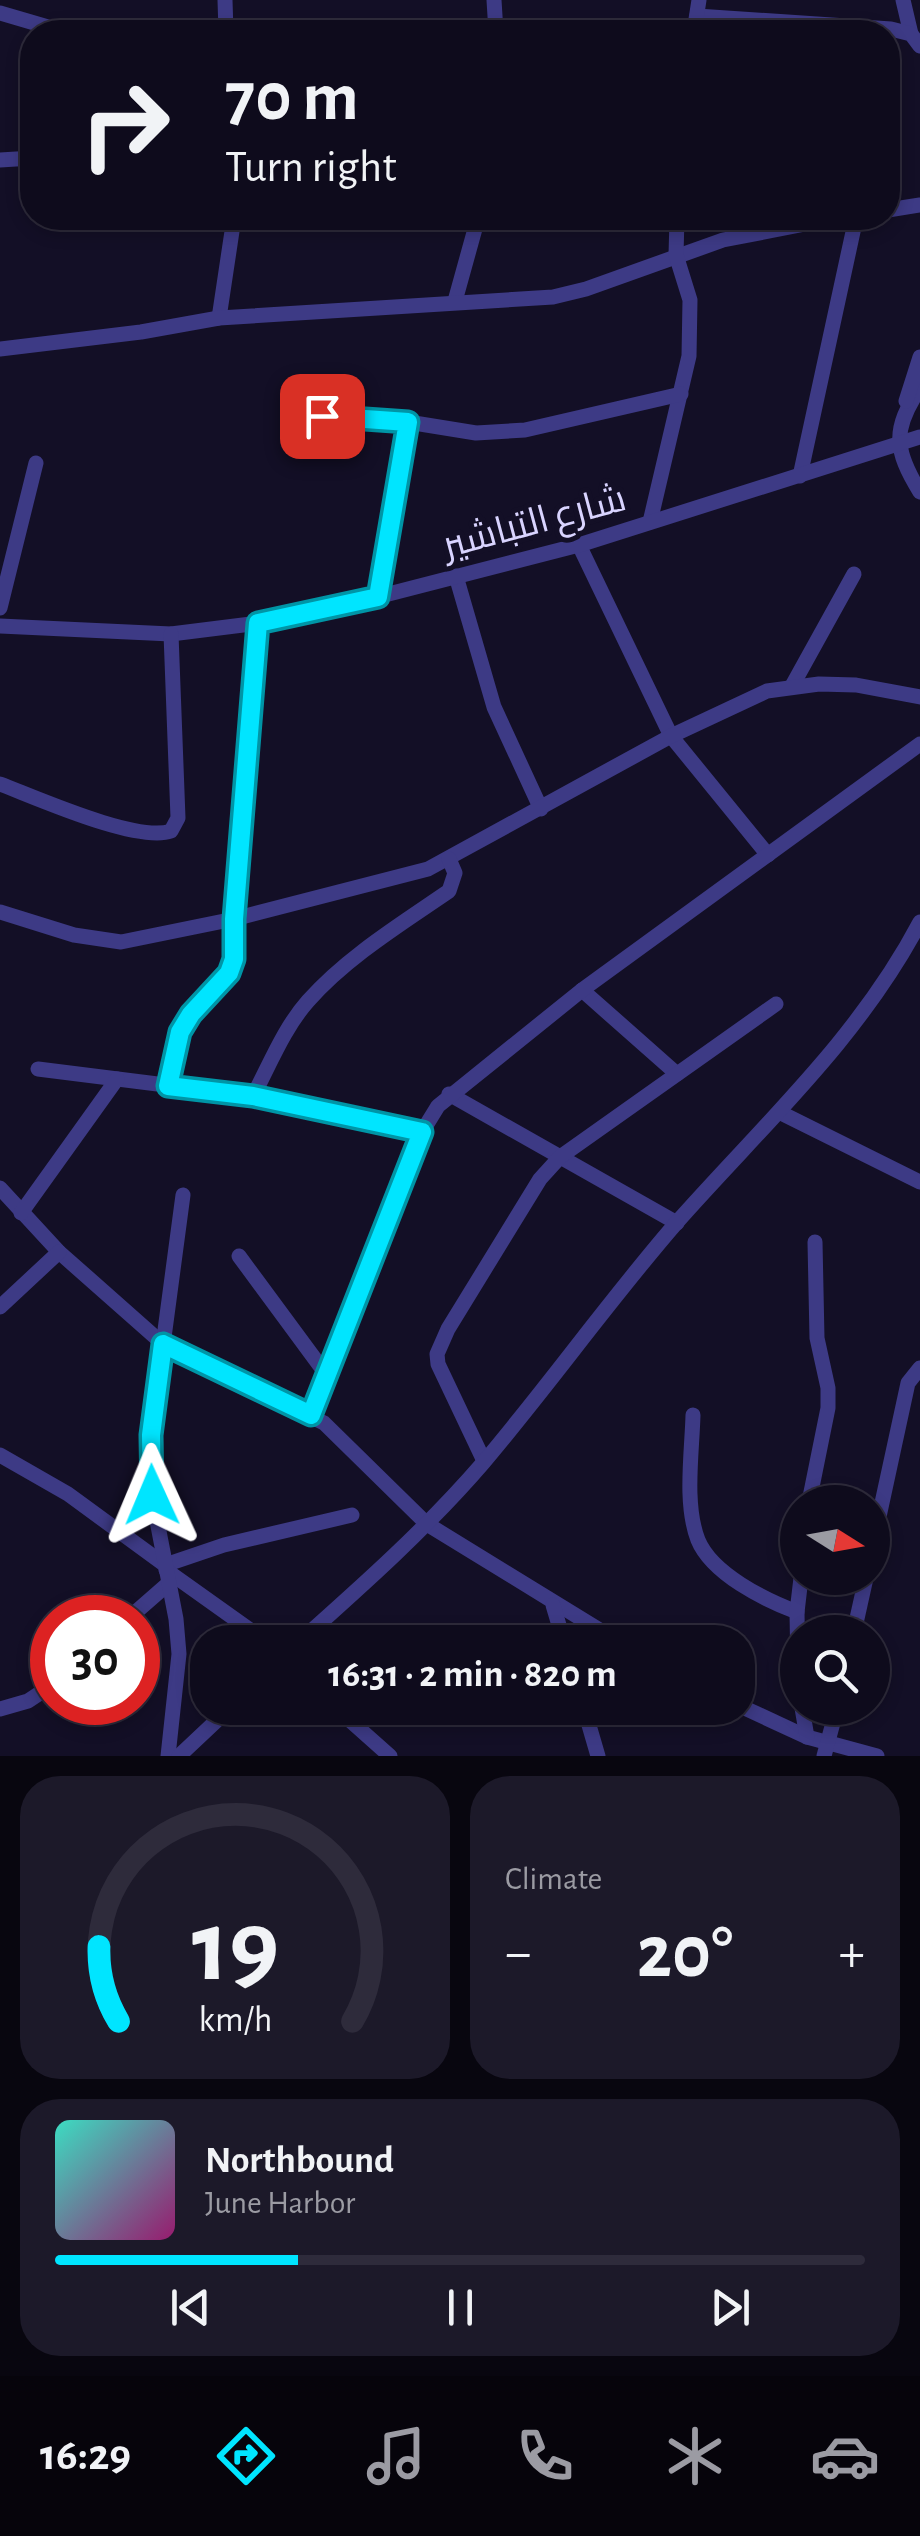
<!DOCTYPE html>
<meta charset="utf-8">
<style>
:root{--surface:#0e0b1c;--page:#1c1929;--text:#f1f3f6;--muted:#9b9ba3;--line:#2e2b3b;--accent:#00e5ff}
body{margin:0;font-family:"Alegreya Sans",Cairo,sans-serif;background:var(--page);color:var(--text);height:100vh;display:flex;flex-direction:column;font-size:38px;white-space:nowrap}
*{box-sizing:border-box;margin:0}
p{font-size:32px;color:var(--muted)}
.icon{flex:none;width:55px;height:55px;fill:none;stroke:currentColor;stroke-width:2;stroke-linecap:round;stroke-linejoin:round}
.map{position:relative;height:1756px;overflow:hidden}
.details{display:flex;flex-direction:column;gap:20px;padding:20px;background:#08060f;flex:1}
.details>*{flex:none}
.hud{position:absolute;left:20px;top:20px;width:880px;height:210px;border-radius:40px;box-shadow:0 5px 15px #0003,0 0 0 2px var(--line);background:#0e0b1c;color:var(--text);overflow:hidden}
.needle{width:65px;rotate:101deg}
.buttons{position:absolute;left:780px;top:1485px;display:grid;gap:20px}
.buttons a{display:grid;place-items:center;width:110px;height:110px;border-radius:50%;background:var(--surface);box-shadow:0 5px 15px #0003,0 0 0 2px var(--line);font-size:50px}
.speed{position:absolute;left:30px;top:1595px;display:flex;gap:20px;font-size:50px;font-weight:700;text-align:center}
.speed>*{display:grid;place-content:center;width:130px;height:130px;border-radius:50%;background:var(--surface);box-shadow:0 5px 15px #0003,0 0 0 2px var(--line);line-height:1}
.speed .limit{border:15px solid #d22;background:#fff;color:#111}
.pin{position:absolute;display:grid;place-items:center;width:85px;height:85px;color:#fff;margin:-42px;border-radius:20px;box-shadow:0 5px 15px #0006}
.me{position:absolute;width:110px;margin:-55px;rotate:359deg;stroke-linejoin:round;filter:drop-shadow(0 0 8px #0008)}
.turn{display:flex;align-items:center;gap:35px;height:210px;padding:0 40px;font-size:45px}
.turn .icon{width:130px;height:130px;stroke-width:2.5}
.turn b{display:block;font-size:70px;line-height:85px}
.big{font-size:75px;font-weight:700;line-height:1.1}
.details .widget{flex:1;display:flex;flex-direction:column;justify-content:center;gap:15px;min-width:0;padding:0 35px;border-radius:40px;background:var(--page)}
.details .dial{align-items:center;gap:0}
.dial svg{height:260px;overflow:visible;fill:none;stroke:var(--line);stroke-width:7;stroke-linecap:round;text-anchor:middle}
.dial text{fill:var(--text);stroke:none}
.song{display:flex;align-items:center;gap:30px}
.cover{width:120px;height:120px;border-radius:15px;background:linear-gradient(135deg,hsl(170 70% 55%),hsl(320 70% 35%))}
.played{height:10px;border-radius:5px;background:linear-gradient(90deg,var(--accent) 30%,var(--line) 30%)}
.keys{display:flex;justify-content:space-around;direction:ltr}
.heat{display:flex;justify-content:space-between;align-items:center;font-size:55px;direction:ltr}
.details .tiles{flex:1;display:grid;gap:20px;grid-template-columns:1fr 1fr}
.widget:last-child{grid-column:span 2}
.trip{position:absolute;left:190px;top:1625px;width:565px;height:100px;border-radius:40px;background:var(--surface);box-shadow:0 5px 15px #0003,0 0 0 2px var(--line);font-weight:700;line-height:100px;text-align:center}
.tab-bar{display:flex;height:160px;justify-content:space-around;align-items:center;background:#06040b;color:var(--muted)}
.tab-bar .icon{width:70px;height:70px}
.tab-bar .on{color:var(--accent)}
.tab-bar b{font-size:45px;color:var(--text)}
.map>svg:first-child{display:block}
</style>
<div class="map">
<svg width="920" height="1756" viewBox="0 0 920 1756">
<rect width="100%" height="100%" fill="#130f26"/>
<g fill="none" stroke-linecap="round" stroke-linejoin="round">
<!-- minor -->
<g stroke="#3d3a85" stroke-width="15">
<polyline points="225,0 226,32"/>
<polyline points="494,0 496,32"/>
<polyline points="903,0 911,34"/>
<polyline points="0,13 65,32"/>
<polyline points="697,16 891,29 911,34 920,46"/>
<polyline points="694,32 699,0"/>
<polyline points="0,160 32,158"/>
<polyline points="888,210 920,205"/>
<polyline points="455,301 478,218"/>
<polyline points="219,318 234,218"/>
<polyline points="0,349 141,332 219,318 553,297 586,289 723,240 836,218"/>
<path d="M920,388C892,429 894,450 920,492"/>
<polyline points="906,401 920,357"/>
<polyline points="322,416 408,422"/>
<polyline points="800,476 856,218"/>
<polyline points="650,522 689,356 690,300 676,255 677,218"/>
<polyline points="579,545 671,736 768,855"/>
<polyline points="456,576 494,707 541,809"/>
<polyline points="377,597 408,422 476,433 525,430 681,394"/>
<polyline points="0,608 36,463"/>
<polyline points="0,626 171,634 259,623 377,597 579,545 920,437"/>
<polyline points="792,686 854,574"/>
<path d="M0,784C37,798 137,843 171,831L178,818L171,634"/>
<polyline points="0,912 74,935 121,942 234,919 428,869 671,736 767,691 819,684 856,685 920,697"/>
<polyline points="582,990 677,1074"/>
<polyline points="38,1069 253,1096 422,1132"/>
<polyline points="168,1087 180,1032 191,1014 229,973 235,959 234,919 259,623"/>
<polyline points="449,1094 677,1223"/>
<path d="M253,1096C270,1064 284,1028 308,1001C347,957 401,924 449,891L455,873L449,859"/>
<polyline points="779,1112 920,1182"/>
<polyline points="0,1188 59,1252 163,1344 324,1423 427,1524 619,1642"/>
<polyline points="21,1213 117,1079"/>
<polyline points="239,1256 326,1374"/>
<polyline points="0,1307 59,1252"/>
<polyline points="311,1415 422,1132 438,1106 582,990 920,744"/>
<path d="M693,1415C692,1453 684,1504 698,1540C712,1574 765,1600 797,1612"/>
<polyline points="0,1455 68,1494 165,1565 224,1545 352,1515"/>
<polyline points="484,1461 438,1364 437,1354 448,1329 540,1179 560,1157 776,1004"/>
<polyline points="809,1502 828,1408 828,1388 817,1338 815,1242"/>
<polyline points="872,1549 908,1383 920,1368"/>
<polyline points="166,1570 267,1642"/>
<polyline points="553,1605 564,1642"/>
<polyline points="129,1618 169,1583"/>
<polyline points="854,1632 866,1578"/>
<path d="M299,1642C363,1585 427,1528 483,1463C550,1384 610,1299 678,1221C764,1124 859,1038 920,922"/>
<polyline points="798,1674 797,1612 801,1578"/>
<polyline points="738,1705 807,1737 877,1756"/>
<polyline points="336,1708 390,1756"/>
<polyline points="584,1708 598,1756"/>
<polyline points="802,1708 807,1737"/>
<polyline points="0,1709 28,1701 52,1685"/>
<polyline points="168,1756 179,1654 176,1619 152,1495 151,1435 183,1195"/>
<polyline points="179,1756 230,1708"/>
<polyline points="824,1756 837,1708"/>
</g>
</g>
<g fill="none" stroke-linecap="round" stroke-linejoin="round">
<defs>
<polyline id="route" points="152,1495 151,1435 163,1344 311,1415 422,1132 253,1096 168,1086 180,1032 191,1014 229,973 234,959 234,919 258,623 378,597 408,422 322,416"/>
</defs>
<!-- route casing -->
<use href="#route" stroke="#0095a6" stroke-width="25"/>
<!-- route -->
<use href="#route" stroke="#00e5ff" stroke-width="18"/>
</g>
<g text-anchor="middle" stroke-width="10" stroke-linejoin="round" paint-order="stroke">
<!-- street labels -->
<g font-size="38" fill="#d9d4ff" stroke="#130f26">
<text transform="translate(534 521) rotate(-15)" y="13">شارع التباشير</text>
</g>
</g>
</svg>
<div class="buttons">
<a><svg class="needle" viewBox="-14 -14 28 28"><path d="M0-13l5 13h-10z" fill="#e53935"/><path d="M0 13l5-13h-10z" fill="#9b9ba3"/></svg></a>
<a><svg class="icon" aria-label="search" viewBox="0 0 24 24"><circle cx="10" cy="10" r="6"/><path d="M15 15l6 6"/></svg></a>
</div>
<div class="speed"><div class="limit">30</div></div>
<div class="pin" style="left:322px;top:416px;background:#d93025"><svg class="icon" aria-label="arrive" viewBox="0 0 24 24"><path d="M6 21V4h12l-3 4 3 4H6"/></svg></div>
<svg class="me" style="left:152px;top:1495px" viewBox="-20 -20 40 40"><path d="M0-17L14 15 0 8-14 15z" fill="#00e5ff" stroke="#fff" stroke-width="4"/></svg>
<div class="trip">16:31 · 2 min · 820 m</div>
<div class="hud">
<div class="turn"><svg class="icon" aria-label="right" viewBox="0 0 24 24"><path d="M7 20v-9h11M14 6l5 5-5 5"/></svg><div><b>70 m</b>Turn right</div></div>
</div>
</div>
<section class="details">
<div class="tiles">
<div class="widget dial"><svg viewBox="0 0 100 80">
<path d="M14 69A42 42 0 1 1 86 69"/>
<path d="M14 69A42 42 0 0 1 8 46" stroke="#00e5ff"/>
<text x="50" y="56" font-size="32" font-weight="700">19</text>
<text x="50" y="72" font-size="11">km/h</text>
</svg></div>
<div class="widget"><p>Climate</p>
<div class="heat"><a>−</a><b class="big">20°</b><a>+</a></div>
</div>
<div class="widget">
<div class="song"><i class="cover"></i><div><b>Northbound</b><p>June Harbor</p></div></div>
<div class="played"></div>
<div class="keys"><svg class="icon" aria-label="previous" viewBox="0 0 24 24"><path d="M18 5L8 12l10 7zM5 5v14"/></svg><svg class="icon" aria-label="pause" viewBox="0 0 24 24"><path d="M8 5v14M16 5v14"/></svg><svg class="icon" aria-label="next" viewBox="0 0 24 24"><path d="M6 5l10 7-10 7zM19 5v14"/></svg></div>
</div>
</div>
</section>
<nav class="tab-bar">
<b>16:29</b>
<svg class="icon on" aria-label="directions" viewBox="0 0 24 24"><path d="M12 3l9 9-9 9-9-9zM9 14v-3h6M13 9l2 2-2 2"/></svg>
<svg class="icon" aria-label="music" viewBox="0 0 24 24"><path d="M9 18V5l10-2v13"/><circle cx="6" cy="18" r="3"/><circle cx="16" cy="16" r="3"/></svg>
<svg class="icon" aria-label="phone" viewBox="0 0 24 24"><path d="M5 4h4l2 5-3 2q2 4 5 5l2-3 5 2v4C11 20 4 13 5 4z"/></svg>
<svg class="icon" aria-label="climate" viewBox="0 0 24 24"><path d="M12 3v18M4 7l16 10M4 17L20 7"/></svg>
<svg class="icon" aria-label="car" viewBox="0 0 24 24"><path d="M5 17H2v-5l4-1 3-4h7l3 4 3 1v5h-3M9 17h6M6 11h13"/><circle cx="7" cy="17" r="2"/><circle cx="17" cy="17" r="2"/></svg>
</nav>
